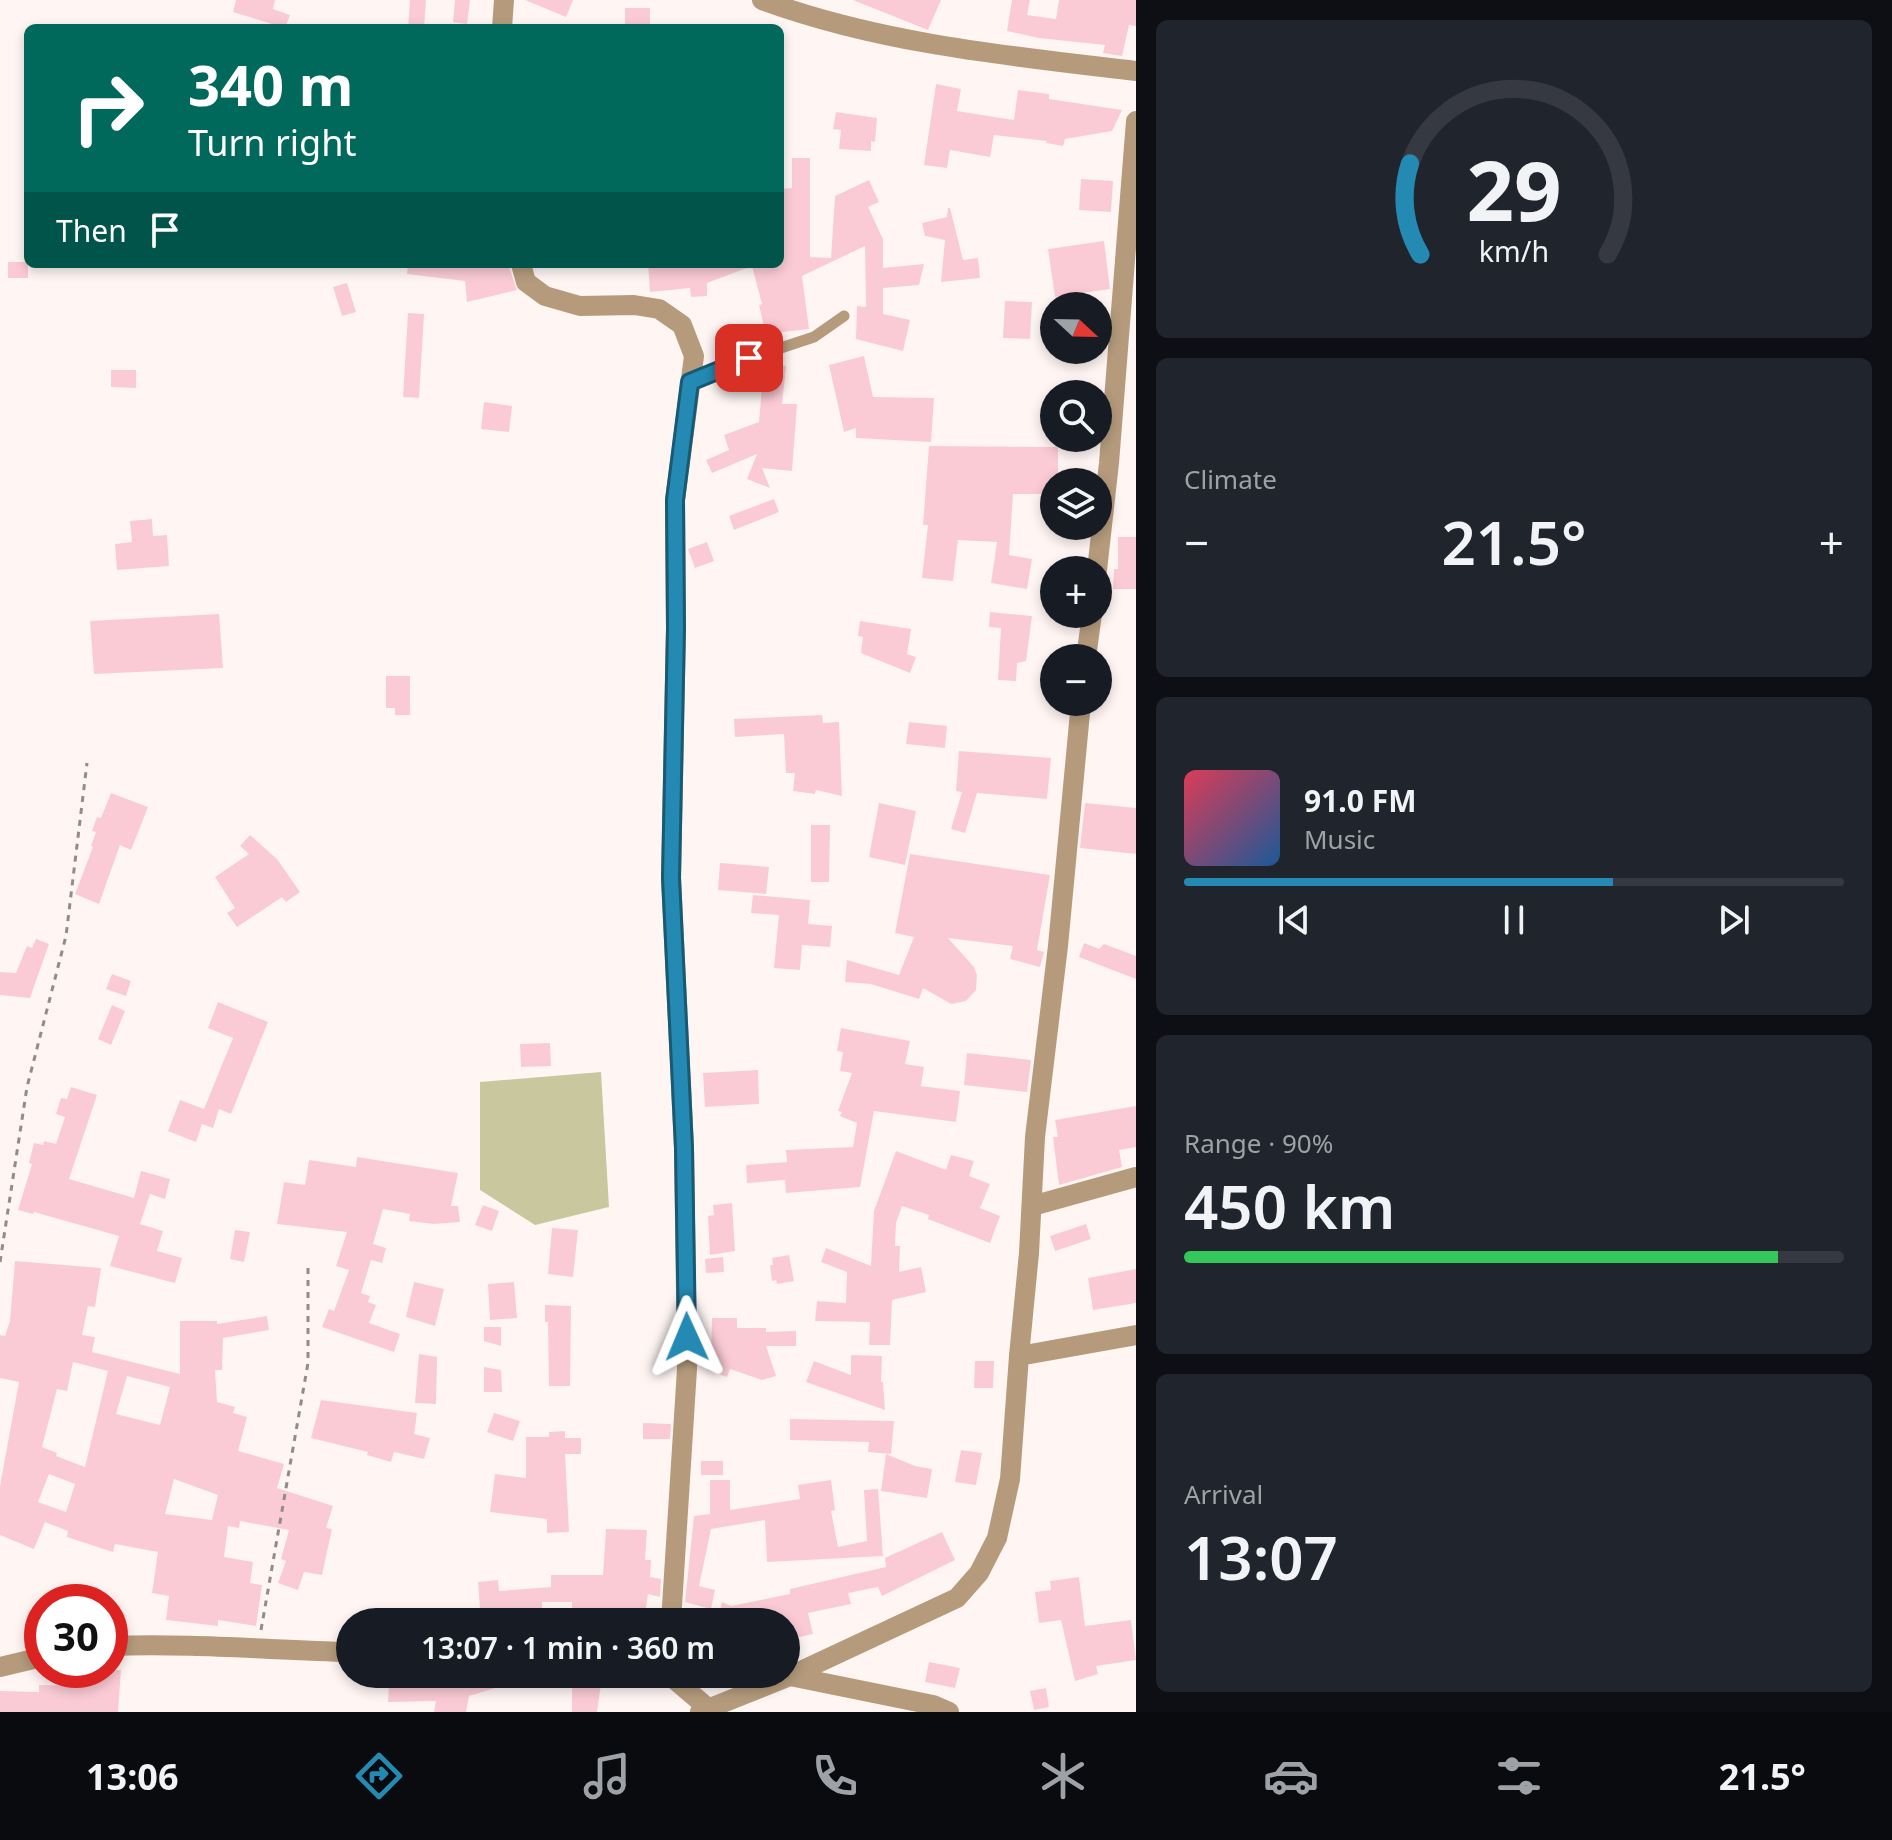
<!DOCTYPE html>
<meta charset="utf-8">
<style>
:root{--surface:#171b24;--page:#20242c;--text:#f1f3f6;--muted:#9ea1a6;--line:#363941;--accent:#248ab3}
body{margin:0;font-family:"Noto Sans",sans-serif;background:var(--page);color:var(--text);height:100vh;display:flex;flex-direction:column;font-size:30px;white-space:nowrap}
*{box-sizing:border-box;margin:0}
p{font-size:26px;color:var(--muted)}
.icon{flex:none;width:44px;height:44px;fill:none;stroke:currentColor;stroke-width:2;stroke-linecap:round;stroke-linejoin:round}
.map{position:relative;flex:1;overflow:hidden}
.drawer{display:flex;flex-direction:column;gap:20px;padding:20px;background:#0d0f14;width:756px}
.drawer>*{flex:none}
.banner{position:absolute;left:24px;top:24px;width:760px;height:244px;border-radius:12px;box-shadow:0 4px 12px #0003;background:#00695c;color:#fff;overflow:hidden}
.needle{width:52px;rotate:112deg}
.controls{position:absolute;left:1040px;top:292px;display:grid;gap:16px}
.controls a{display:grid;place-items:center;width:72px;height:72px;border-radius:50%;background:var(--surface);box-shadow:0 4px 12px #0003;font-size:40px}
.speed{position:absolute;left:24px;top:1584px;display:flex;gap:16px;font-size:40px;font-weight:700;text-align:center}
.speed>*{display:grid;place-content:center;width:104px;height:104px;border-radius:50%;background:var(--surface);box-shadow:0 4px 12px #0003;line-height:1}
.speed .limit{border:12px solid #d22;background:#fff;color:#111}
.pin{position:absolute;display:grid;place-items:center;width:68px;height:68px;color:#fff;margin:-34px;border-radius:16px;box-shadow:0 4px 12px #0006}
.me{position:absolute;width:88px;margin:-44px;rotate:359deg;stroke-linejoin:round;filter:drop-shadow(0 0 6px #0008)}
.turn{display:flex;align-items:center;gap:28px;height:168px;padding:0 32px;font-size:36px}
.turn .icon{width:104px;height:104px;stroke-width:2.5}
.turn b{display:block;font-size:56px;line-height:68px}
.then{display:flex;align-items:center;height:76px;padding:0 32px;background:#0003;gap:16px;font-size:30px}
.big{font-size:60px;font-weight:600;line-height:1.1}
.drawer .tile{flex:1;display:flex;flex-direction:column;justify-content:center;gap:12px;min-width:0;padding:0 28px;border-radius:12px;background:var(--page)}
.drawer .dial{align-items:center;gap:0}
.dial svg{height:208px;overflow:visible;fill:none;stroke:var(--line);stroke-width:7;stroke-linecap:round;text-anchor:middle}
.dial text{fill:var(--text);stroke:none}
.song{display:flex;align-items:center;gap:24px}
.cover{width:96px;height:96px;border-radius:12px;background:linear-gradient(135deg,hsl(350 70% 55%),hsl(210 70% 35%))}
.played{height:8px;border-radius:4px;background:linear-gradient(90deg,var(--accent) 65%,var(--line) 65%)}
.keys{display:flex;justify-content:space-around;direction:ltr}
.heat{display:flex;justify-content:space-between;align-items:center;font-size:44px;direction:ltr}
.charge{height:12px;border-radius:6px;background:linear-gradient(90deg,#34c759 90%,var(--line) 0)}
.trip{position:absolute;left:336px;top:1608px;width:464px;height:80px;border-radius:40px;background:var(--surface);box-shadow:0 4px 12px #0003;font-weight:600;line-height:80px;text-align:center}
.menu{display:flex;height:128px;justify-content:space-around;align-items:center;background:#090b0e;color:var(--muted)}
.menu .icon{width:56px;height:56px}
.menu .on{color:var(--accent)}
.menu b{font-size:36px;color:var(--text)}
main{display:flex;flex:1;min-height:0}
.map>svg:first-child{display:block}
</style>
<main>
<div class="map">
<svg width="1136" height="1712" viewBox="0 0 1136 1712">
<rect width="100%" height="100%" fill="#fff6f4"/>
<!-- forest -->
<polygon fill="#c9c79d" points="601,1072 609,1207 535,1225 480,1190 480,1082"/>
<!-- building -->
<g fill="#fbcbd5" fill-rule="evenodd">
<polygon points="236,0 275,0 273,9 290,15 285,28 233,12"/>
<polygon points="410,0 426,0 424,28 408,28"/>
<polygon points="455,0 470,0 467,24 453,22"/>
<polygon points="525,0 573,0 566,17"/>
<polygon points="853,0 941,0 928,30"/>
<polygon points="1012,0 1030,0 1027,15 1056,19 1059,0 1136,0 1136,26 1129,25 1122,56 1115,55 1103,53 1105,45 1039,38 1007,31"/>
<rect x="625" y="8" width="25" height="20"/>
<polygon points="936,84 961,89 957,111 1014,120 1018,90 1049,94 1049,99 1122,110 1112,131 1065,139 1063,146 1046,143 1047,141 994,135 990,157 950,150 947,168 924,165"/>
<polygon points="836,112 877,118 875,142 871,141 871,151 839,149 841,130 833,129"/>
<polygon points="792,158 810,158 810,257 831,258 835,196 869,180 879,202 868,207 883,239 883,268 924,264 919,285 883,288 883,314 910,320 903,351 856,339 857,306 866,307 865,246 802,276 809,329 782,332 782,335 767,339 759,305 762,304 752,266 707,283 707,296 691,297 690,288 650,292 648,264 780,264 780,189 792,188"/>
<polygon points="1081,179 1113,181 1111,212 1079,210"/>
<polygon points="948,208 950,208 963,260 978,258 980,278 941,282 945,240 925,236 922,223 947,217"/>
<polygon points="1104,241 1110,289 1055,297 1048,249"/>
<rect x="8" y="262" width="20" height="16"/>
<polygon points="408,264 508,264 517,290 467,302 465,281 407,274"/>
<polygon points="347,283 356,312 342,316 333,287"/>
<polygon points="1005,301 1032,302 1030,339 1003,338"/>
<polygon points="408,313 424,314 419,398 403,397"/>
<polygon points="864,356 873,397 934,398 931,442 856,438 856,428 844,432 829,365"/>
<polygon points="764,364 786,366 782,404 797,404 792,471 762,468 770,488 747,479 757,454 712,473 706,460 729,450 724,435 759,422"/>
<polygon points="111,370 136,370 136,388 111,387"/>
<polygon points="484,402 512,406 509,432 481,429"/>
<polygon points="929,446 1058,447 1058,482 1054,482 1054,494 1013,494 1009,555 1032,559 1027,589 991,583 997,542 958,540 953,581 922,578 928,525 923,525"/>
<polygon points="774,499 779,512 734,530 729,516"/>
<polygon points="152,519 153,536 167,535 169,566 117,570 115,544 132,542 130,521"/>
<polygon points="1118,537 1136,537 1136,589 1113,589 1114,569 1118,569"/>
<polygon points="707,542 714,561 695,568 688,549"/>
<polygon points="990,612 1032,616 1026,661 1017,663 1016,681 998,680 1001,628 989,627"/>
<polygon points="219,614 223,668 94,674 90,621"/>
<polygon points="860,621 911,629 907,654 916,657 910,673 861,653 863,637 858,636"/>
<polygon points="386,676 410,676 410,715 395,715 395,708 386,708"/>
<polygon points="822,715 823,723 839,722 842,796 816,790 815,794 793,791 795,773 786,773 784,734 735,737 734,719"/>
<polygon points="909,722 947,726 945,748 906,744"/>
<polygon points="959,751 1051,758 1047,799 977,793 965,833 951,829 962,792 956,791"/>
<polygon points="111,793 148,807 131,850 120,845 99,904 75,894 93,847 91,846 96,832 92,831 97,817 101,818"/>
<polygon points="879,803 916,811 905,865 869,857"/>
<polygon points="1085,803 1136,808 1136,854 1080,848"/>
<polygon points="811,825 830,825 829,882 811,882"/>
<polygon points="250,835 277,859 300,892 286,902 282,897 237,927 227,913 235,908 215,877 249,854 240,846"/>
<polygon points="910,854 1050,875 1037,950 1044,952 1040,967 1010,959 1013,946 948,938 974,967 977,975 976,990 966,1001 951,1004 923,988 919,999 871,984 845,982 847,960 899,975 914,937 895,933"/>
<polygon points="720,863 769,867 766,894 718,890"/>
<polygon points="753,895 810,900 808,924 832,926 830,947 802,945 800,970 774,968 779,915 751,913"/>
<polygon points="36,939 49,944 30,998 0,995 0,972 16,973 27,946 32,948"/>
<polygon points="1084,943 1099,949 1104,944 1136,956 1136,979 1079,957"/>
<polygon points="112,974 131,981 126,996 106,989"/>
<polygon points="218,1002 268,1022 231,1114 219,1109 213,1128 202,1124 196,1142 168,1131 180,1100 204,1109 233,1038 208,1028"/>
<polygon points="112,1005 125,1011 111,1045 98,1039"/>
<polygon points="841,1028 910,1041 905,1064 924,1067 921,1086 960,1091 956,1122 874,1111 860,1187 786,1193 785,1180 747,1183 746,1165 787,1162 786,1150 853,1147 857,1123 840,1116 842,1112 838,1111 852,1073 840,1071 843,1052 837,1051"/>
<polygon points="550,1043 551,1066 521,1067 520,1044"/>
<polygon points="967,1053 1031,1060 1027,1092 964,1085"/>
<polygon points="758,1070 759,1104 705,1107 703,1073"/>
<polygon points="71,1087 97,1095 69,1179 134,1198 141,1171 170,1179 165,1199 150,1194 140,1224 163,1231 157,1251 182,1258 175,1283 110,1266 119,1236 34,1212 33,1214 18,1210 32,1164 29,1163 34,1143 43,1145 44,1141 56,1144 65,1117 56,1114 61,1098 67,1099"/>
<polygon points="1136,1106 1136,1147 1119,1150 1122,1167 1059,1185 1053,1137 1058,1137 1055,1120"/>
<polygon points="896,1151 946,1170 951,1155 974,1161 969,1176 990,1184 980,1208 1000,1216 990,1243 928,1219 929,1215 902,1206 896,1223 895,1246 900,1246 899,1272 921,1267 926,1292 892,1300 890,1345 869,1345 870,1322 815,1321 817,1301 846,1303 847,1272 821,1262 826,1248 871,1266 874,1211"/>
<polygon points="357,1157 458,1173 451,1206 458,1206 460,1222 434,1224 409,1221 410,1214 383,1209 373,1244 386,1248 382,1263 371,1260 361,1293 370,1296 368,1302 376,1305 369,1323 400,1334 394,1352 322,1327 329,1309 334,1311 349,1270 336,1266 347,1232 277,1224 284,1182 305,1185 309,1160 356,1167"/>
<polygon points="732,1203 735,1251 710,1255 708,1216 714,1215 713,1205"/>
<polygon points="483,1205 499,1211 492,1231 475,1225"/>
<polygon points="1086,1224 1091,1239 1055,1251 1050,1236"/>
<polygon points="552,1228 578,1230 573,1277 548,1274"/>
<polygon points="235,1230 250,1232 244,1262 230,1259"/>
<polygon points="789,1255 794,1281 777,1284 776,1280 772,1281 770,1265 773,1265 772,1258"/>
<polygon points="723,1257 724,1272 706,1273 705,1259"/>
<path d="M15,1261L101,1268L95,1307L88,1306L82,1335L95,1337L92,1352L180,1374V1321H217V1324L267,1316L269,1330L223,1338L222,1370H215L217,1402L235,1407L233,1413L247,1417L238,1451L284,1464L277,1488L333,1506L326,1528L332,1529L322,1575L304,1572L298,1590L278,1583L286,1561L281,1559L289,1530L240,1521L239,1528L228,1526L224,1557L253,1562L250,1583L262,1585L256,1626L218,1620V1626L166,1620L169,1596L152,1593L158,1552L115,1544L113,1552L67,1537L68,1531L45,1522L34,1549L0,1535V1486L19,1382L0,1378V1335L5,1336L10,1321ZM73,1362L108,1371L85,1467L56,1456L57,1453L42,1447L57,1389L67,1391ZM127,1376L170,1387L160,1425L116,1414ZM49,1474L75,1484L66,1512L38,1502ZM174,1479L218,1495L212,1520L165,1514Z"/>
<polygon points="1136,1269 1136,1303 1093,1310 1088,1278"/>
<polygon points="414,1282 444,1289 435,1326 406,1317"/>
<polygon points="514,1282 517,1318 490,1320 488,1284"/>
<polygon points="545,1305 571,1306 570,1386 549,1386 548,1322 545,1322"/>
<polygon points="712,1318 737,1318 737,1328 766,1328 766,1332 796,1331 796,1346 766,1346 776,1376 762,1380 730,1369 727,1377 707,1370 711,1358"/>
<polygon points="484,1327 501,1327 501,1346 484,1341"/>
<polygon points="419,1354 437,1357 436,1404 415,1403"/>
<polygon points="851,1355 882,1356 881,1382 883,1382 885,1410 806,1382 814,1361 851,1375"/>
<polygon points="975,1361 994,1361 993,1388 974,1388"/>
<polygon points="484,1367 501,1370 502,1392 484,1392"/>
<polygon points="321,1400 417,1413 414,1434 430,1438 424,1459 394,1452 391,1462 367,1455 368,1452 311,1438"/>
<polygon points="494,1413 520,1421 513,1441 487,1432"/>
<polygon points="790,1419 894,1421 891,1454 868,1452 869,1442 790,1440"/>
<polygon points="643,1423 671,1424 670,1439 643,1439"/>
<polygon points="565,1431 565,1438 581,1438 581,1454 565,1454 569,1532 547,1533 547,1519 490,1512 495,1474 526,1478 526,1437 549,1437 549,1432"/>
<polygon points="961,1450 982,1453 976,1485 955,1482"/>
<polygon points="886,1454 915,1466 932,1469 927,1498 881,1491"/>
<rect x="701" y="1461" width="22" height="14"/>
<polygon points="710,1480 730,1480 730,1510 800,1499 798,1485 831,1480 835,1510 831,1511 838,1547 867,1541 864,1490 878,1489 883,1556 767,1562 765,1520 711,1529 699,1586 715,1590 711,1609 685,1602 694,1516 710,1514"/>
<polygon points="606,1529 647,1530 645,1560 651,1560 650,1577 661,1579 660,1597 648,1594 644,1622 572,1622 572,1602 542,1602 543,1622 481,1622 478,1582 498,1580 499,1591 551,1587 551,1575 603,1575"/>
<polygon points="942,1532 955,1560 882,1596 878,1587 848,1593 851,1604 808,1613 813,1634 786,1640 786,1622 778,1622 774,1615 744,1622 717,1622 722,1602 731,1606 790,1594 790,1589 886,1567 885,1558"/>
<polygon points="1079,1577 1085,1626 1131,1620 1136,1660 1096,1666 1098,1674 1075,1681 1061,1620 1039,1623 1035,1592 1051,1590 1050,1581"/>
<polygon points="929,1662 960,1668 955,1688 925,1682"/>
<polygon points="84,1670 121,1670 118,1712 0,1712 0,1691 39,1692 39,1685 83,1686"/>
<polygon points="497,1679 499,1687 469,1696 466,1712 434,1712 436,1701 388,1702 389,1684 428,1683 428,1686"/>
<polygon points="577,1681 601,1684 597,1712 572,1712 572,1684 577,1684"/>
<polygon points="1046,1688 1049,1707 1034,1710 1030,1691"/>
</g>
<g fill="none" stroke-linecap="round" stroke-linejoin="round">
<!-- path -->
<g stroke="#938b89" stroke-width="3" stroke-dasharray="6 6" stroke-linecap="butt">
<polyline points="0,1262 27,1087 66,936 87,763"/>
<polyline points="261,1630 308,1363 308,1265"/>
</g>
<!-- lane -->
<polyline stroke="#b59b7c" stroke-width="11" points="690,382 729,365 814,337 844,316"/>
<!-- street -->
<g stroke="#b59b7c" stroke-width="20">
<path d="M762,0C882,44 1010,56 1136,71"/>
<polyline points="502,28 504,0"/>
<polyline points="521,264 526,282 545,296 580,306 634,305 659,309 682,325 694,356 675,500 676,628 671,878 684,1148 687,1369 671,1622"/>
<polyline points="1097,570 1109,463 1136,121"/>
<polyline points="1086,658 1092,614"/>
<polyline points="1032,1206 1136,1177"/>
<polyline points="1019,1356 1029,1253 1035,1137 1058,946 1081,702"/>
<path d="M110,1646C190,1643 270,1650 350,1652"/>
<polyline points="0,1667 42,1657"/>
<polyline points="658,1674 790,1676 933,1705 949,1712"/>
<polyline points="668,1674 708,1708"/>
<polyline points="700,1712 790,1676 957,1598 979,1573 997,1538 1010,1479 1019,1356 1136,1335"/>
</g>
</g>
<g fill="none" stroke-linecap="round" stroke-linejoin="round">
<defs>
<polyline id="route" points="687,1337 684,1148 671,878 676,628 675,500 690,382 749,358"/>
</defs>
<!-- route casing -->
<use href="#route" stroke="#175a74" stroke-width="20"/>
<!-- route -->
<use href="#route" stroke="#248ab3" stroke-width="14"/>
</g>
</svg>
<div class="controls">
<a><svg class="needle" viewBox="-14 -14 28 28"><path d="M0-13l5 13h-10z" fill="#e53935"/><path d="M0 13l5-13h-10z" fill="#9ea1a6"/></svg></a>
<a><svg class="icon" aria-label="search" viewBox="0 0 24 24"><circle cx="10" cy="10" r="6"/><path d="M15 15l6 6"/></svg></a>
<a><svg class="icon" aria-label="layers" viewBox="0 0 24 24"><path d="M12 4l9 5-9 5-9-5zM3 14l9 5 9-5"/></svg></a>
<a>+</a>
<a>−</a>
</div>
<div class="speed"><div class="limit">30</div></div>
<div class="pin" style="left:749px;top:358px;background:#d93025"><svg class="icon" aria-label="arrive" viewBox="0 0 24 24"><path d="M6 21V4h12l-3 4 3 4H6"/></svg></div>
<svg class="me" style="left:687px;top:1337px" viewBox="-20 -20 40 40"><path d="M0-17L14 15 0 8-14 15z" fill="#248ab3" stroke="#fff" stroke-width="4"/></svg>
<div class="trip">13:07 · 1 min · 360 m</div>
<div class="banner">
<div class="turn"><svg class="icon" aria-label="right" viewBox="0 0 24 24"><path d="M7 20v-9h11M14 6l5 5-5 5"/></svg><div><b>340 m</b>Turn right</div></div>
<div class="then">Then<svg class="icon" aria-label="arrive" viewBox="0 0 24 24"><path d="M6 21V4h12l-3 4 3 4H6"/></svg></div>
</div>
</div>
<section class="drawer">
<div class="tile dial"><svg viewBox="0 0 100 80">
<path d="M14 69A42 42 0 1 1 86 69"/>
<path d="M14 69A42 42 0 0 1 10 34" stroke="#248ab3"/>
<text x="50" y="56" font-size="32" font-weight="700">29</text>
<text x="50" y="72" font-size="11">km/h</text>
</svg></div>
<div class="tile"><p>Climate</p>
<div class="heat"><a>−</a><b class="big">21.5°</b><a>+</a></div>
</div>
<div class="tile">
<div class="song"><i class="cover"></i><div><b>91.0 FM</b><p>Music</p></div></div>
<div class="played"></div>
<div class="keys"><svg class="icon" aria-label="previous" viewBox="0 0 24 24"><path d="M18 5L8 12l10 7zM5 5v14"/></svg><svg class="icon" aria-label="pause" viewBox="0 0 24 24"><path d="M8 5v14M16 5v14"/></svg><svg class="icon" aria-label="next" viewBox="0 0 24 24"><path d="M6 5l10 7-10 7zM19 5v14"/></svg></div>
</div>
<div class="tile"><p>Range · 90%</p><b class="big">450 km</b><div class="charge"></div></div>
<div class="tile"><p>Arrival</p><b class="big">13:07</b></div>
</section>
</main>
<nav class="menu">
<b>13:06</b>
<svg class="icon on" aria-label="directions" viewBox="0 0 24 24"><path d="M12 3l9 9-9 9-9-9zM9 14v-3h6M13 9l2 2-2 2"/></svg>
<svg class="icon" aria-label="music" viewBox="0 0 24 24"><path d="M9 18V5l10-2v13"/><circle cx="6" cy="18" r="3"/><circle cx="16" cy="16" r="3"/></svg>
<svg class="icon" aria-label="phone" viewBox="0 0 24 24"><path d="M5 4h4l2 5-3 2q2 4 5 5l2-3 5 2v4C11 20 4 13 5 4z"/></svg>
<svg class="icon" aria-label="climate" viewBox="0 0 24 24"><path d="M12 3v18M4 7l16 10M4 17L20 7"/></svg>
<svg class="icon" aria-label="car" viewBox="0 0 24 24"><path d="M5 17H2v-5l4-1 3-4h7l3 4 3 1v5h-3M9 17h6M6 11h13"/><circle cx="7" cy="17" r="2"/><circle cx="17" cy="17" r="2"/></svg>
<svg class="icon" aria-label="filters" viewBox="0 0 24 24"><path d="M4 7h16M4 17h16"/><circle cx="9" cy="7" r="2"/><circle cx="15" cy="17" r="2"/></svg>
<b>21.5°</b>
</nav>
